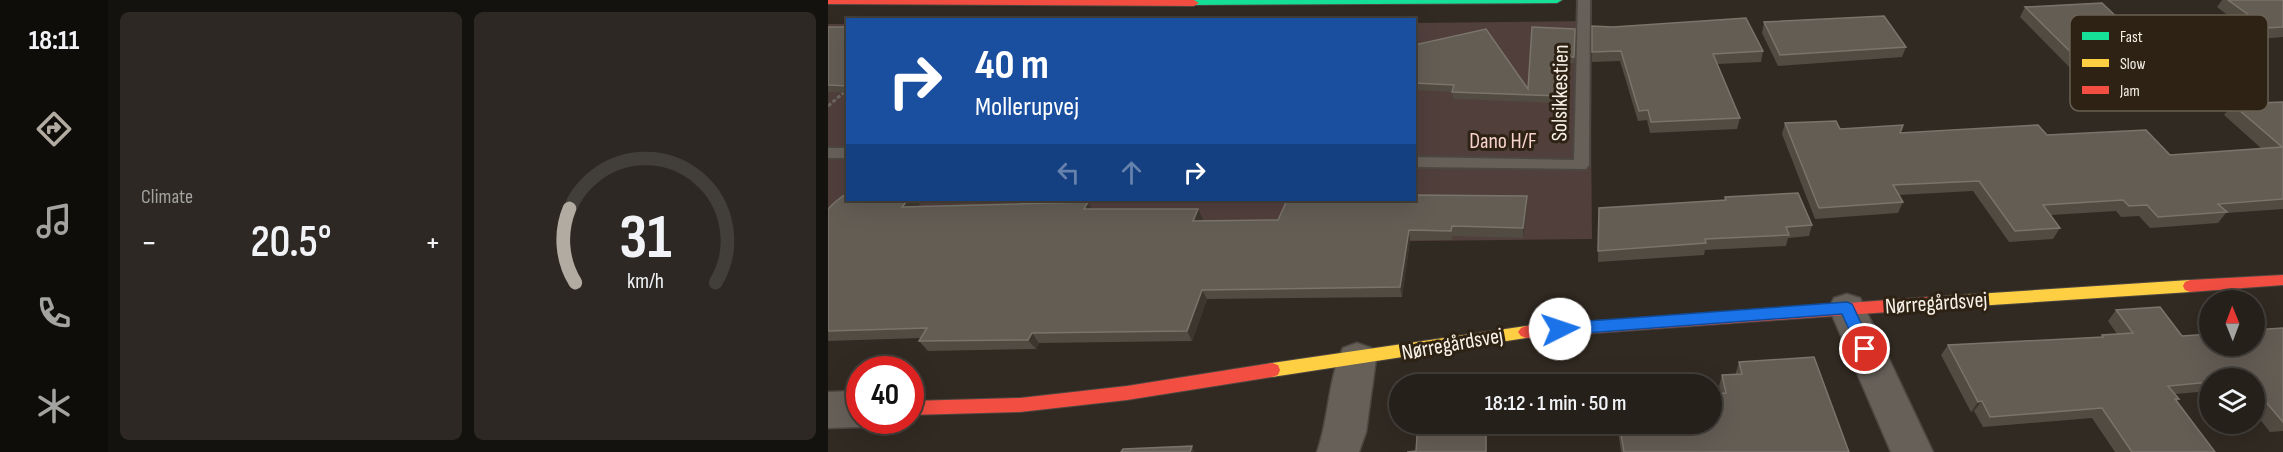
<!DOCTYPE html>
<meta charset="utf-8">
<style>
:root{--surface:#25201a;--page:#2d2823;--text:#f1f3f6;--muted:#a3a3a2;--line:#423e39;--accent:#b2aba2}
body{margin:0;font-family:"Sofia Sans Condensed",sans-serif;background:var(--page);color:var(--text);height:100vh;display:flex;flex-direction:column;font-size:22px;white-space:nowrap}
*{box-sizing:border-box;margin:0}
p{font-size:20px;color:var(--muted)}
.icon{flex:none;width:33px;height:33px;fill:none;stroke:currentColor;stroke-width:2;stroke-linecap:round;stroke-linejoin:round}
.map{position:relative;flex:1;overflow:hidden}
.details{display:flex;flex-direction:column;gap:12px;padding:12px;background:#14120e;width:720px}
.details>*{flex:none}
.top-card{position:absolute;left:18px;top:18px;width:570px;height:183px;border-radius:0px;box-shadow:0 6px 24px #0002,0 0 0 2px var(--line);background:#1a4fa0;color:#fff;overflow:hidden}
.needle{width:39px;rotate:359deg}
.fabs{position:absolute;left:1371px;top:290px;display:grid;gap:12px}
.fabs a{display:grid;place-items:center;width:66px;height:66px;border-radius:50%;background:var(--surface);box-shadow:0 6px 24px #0002,0 0 0 2px var(--line);font-size:30px}
.speed{position:absolute;left:18px;top:356px;display:flex;gap:12px;font-size:30px;font-weight:700;text-align:center}
.speed>*{display:grid;place-content:center;width:78px;height:78px;border-radius:50%;background:var(--surface);box-shadow:0 6px 24px #0002,0 0 0 2px var(--line);line-height:1}
.speed .limit{border:9px solid #d22;background:#fff;color:#111}
.pin{position:absolute;display:grid;place-items:center;width:51px;height:51px;color:#fff;margin:-26px;border:3px solid #fff;border-radius:50%;box-shadow:0 2px 6px #0007}
.me{position:absolute;width:66px;margin:-33px;rotate:86deg;stroke-linejoin:round;filter:drop-shadow(0 0 4px #0008)}
.turn{display:flex;align-items:center;gap:21px;height:126px;padding:0 30px;font-size:27px}
.turn .icon{width:78px;height:78px;stroke-width:2.5}
.turn b{display:block;font-size:42px;line-height:51px}
.lanes{display:flex;align-items:center;height:57px;padding:0 30px;background:#0003;justify-content:center;gap:30px;direction:ltr}
.lanes .off{opacity:.35}
.big{font-size:45px;font-weight:600;line-height:1.1}
.details .card{flex:1;display:flex;flex-direction:column;justify-content:center;gap:9px;min-width:0;padding:0 21px;border-radius:9px;background:var(--page)}
.details .dial{align-items:center;gap:0}
.dial svg{height:156px;overflow:visible;fill:none;stroke:var(--line);stroke-width:7;stroke-linecap:round;text-anchor:middle}
.dial text{fill:var(--text);stroke:none}
.heat{display:flex;justify-content:space-between;align-items:center;font-size:33px;direction:ltr}
.details .tiles{flex:1;display:grid;gap:12px;grid-template-columns:repeat(2,1fr)}
.trip{position:absolute;left:561px;top:374px;width:333px;height:60px;border-radius:30px;background:var(--surface);box-shadow:0 6px 24px #0002,0 0 0 2px var(--line);font-weight:600;line-height:60px;text-align:center}
main{display:flex;flex:1;min-height:0}
.tab-bar{display:flex;flex-direction:column;width:108px;justify-content:space-around;align-items:center;background:#0f0d0a;color:var(--muted)}
.tab-bar .icon{width:42px;height:42px}
.tab-bar .active{color:var(--accent)}
.tab-bar b{font-size:27px;color:var(--text)}
.map>svg:first-child{display:block}
</style>
<main>
<nav class="tab-bar">
<b>18:11</b>
<svg class="icon active" aria-label="directions" viewBox="0 0 24 24"><path d="M12 3l9 9-9 9-9-9zM9 14v-3h6M13 9l2 2-2 2"/></svg>
<svg class="icon" aria-label="music" viewBox="0 0 24 24"><path d="M9 18V5l10-2v13"/><circle cx="6" cy="18" r="3"/><circle cx="16" cy="16" r="3"/></svg>
<svg class="icon" aria-label="phone" viewBox="0 0 24 24"><path d="M5 4h4l2 5-3 2q2 4 5 5l2-3 5 2v4C11 20 4 13 5 4z"/></svg>
<svg class="icon" aria-label="climate" viewBox="0 0 24 24"><path d="M12 3v18M4 7l16 10M4 17L20 7"/></svg>
</nav>
<section class="details">
<div class="tiles">
<div class="card"><p>Climate</p>
<div class="heat"><a>−</a><b class="big">20.5°</b><a>+</a></div>
</div>
<div class="card dial"><svg viewBox="0 0 100 80">
<path d="M14 69A42 42 0 1 1 86 69"/>
<path d="M14 69A42 42 0 0 1 11 31" stroke="#b2aba2"/>
<text x="50" y="56" font-size="32" font-weight="700">31</text>
<text x="50" y="72" font-size="11">km/h</text>
</svg></div>
</div>
</section>
<div class="map">
<svg width="1455" height="452" viewBox="0 0 1455 452">
<rect width="100%" height="100%" fill="#312a22"/>
<!-- green -->
<polygon fill="#513f3c" points="762,21 764,239 0,248 0,24 19,24 20,200 586,200 587,23"/>
<g fill="none" stroke-linecap="round" stroke-linejoin="round">
<defs>
<g id="lane">
<polygon points="750,0 762,0 761,165 758,169 586,167 586,157 746,160"/>
<rect x="0" y="148" width="20" height="10"/>
</g>
<g id="street">
<polygon points="1019,294 1032,298 1105,452 1063,452 1001,308 1006,298"/>
<path d="M529,343L543,348L548,359L538,432L531,452H489C501,419 500,379 515,348Z"/>
<polygon points="32,391 32,420 46,422 32,427 0,428 0,392"/>
</g>
<polygon id="fast" points="366,0 734,0 729,3 363,5 361,3"/>
<g id="slow">
<polygon points="1362,280 1367,282 1369,286 1367,290 1362,292 1102,309 1097,307 1095,303 1097,299 1102,297"/>
<polygon points="698,326 703,328 706,332 703,336 698,338 444,377 438,375 436,370 438,365 444,363"/>
</g>
<g id="jam">
<polygon points="0,0 366,0 371,3 366,6 0,4"/>
<polygon points="1455,275 1455,285 1362,292 1357,290 1355,286 1357,282 1362,280"/>
<polygon points="1102,297 1107,299 1109,303 1107,307 1102,309 698,338 693,336 690,332 693,328 698,326"/>
<polygon points="444,363 450,365 452,370 450,375 444,377 299,400 192,412 82,415 82,401 192,398 299,386"/>
</g>
</defs>
<!-- lane casing -->
<use href="#lane" stroke="#4d4741" stroke-width="4"/>
<!-- street casing -->
<use href="#street" stroke="#4d4741" stroke-width="3"/>
<!-- fast casing -->
<use href="#fast" stroke="#4d4741" stroke-width="2"/>
<!-- slow casing -->
<use href="#slow" stroke="#4d4741" stroke-width="2"/>
<!-- jam casing -->
<use href="#jam" stroke="#4d4741" stroke-width="2"/>
<!-- path -->
<polyline stroke="#6c6761" stroke-width="3" stroke-dasharray="4 2" stroke-linecap="butt" points="0,106 20,89"/>
<!-- lane -->
<use href="#lane" fill="#666059" fill-rule="evenodd"/>
<!-- street -->
<use href="#street" fill="#666059" fill-rule="evenodd"/>
<!-- fast -->
<use href="#fast" fill="#16e098" fill-rule="evenodd"/>
<!-- slow -->
<use href="#slow" fill="#ffcf43" fill-rule="evenodd"/>
<!-- jam -->
<use href="#jam" fill="#f24e42" fill-rule="evenodd"/>
</g>
<!-- wall -->
<g fill="#514b42">
<polygon points="1394,0 1455,0 1455,37 1431,39 1389,7"/>
<polygon points="1197,7 1341,67 1334,78 1256,82 1192,17"/>
<polygon points="936,22 1078,47 1074,57 950,66 934,33"/>
<polygon points="764,26 935,51 933,62 889,64 912,118 909,129 822,133 819,120 810,121 792,61 764,62"/>
<polygon points="0,27 20,27 20,93 2,92 0,93"/>
<polygon points="747,29 746,63 734,64 732,103 625,99 625,92 586,90 586,45 700,89"/>
<polygon points="1455,102 1455,209 1398,213 1390,223 1322,228 1311,216 1293,217 1288,211 1223,215 1232,228 1225,239 1181,242 1145,191 1071,195 1075,202 1070,213 987,219 954,134 957,123 1072,133 1219,135 1342,155 1434,149 1396,115 1404,104"/>
<polygon points="699,196 699,206 695,238 625,236 624,240 582,240 574,297 379,299 364,341 211,343 208,349 100,351 91,341 92,338 0,341 0,209 92,204 90,206 260,202 264,209 375,219 374,221 450,220"/>
<polygon points="897,197 984,225 981,236 960,238 958,246 877,250 876,255 770,262 771,208 896,200"/>
<polygon points="1288,310 1354,336 1455,328 1455,431 1442,432 1426,412 1426,378 1382,378 1382,391 1347,394 1351,399 1349,401 1387,452 1287,452 1264,418 1155,427 1146,411 1143,412 1113,355 1120,345 1272,338 1274,335 1289,334 1280,321"/>
<polygon points="911,362 1021,452 793,452 789,423 884,423 893,393 891,386 894,375 908,375 908,372"/>
</g>
<!-- shaded-wall -->
<g fill="#3c372e">
<polygon points="699,196 699,206 695,238 695,228"/>
<polygon points="80,200 88,200 92,204 82,217 74,207"/>
<polygon points="260,202 266,212 256,209"/>
<polygon points="370,209 375,219 369,231 365,221"/>
<polygon points="581,230 582,240 574,297 572,287"/>
<polygon points="374,290 379,299 364,341 359,331"/>
<polygon points="204,333 211,343 208,349 200,340"/>
<polygon points="1154,401 1146,411 1143,412 1150,402"/>
<rect x="658" y="423" width="1" height="29"/>
<polygon points="364,446 367,452 362,452"/>
</g>
<!-- building -->
<g fill="#635d54" stroke="#7a746b" stroke-width="1.5">
<polygon points="1400,0 1455,0 1455,27 1439,28"/>
<polygon points="1274,3 1341,67 1262,71 1197,7"/>
<polygon points="1056,16 1078,47 952,55 936,22"/>
<polygon points="918,18 935,51 885,54 912,118 823,122 820,110 811,111 793,51 764,52 764,26 785,27"/>
<polygon points="0,27 20,27 20,86 0,85"/>
<polygon points="704,27 747,29 746,57 734,57 732,96 624,92 626,85 586,83 586,45 658,29 700,89"/>
<polygon points="1455,102 1455,199 1390,204 1399,212 1330,217 1319,205 1301,206 1295,200 1215,205 1232,228 1187,231 1151,181 1065,185 1075,202 991,208 957,123 1008,121 1012,129 1075,125 1072,133 1210,125 1219,135 1318,130 1342,155 1454,147 1404,104"/>
<polygon points="970,193 984,225 958,227 961,235 877,239 878,243 770,251 771,208 898,200 897,197"/>
<polygon points="586,195 699,196 695,228 624,226 623,231 581,230 572,287 374,290 359,331 204,333 200,340 91,341 99,328 0,331 0,209 7,202 15,196 20,196 20,200 80,200 74,207 260,202 256,209 370,209 365,221 450,220 459,200 586,200"/>
<polygon points="1332,307 1354,336 1382,334 1382,345 1426,345 1426,330 1455,328 1455,422 1426,388 1426,378 1382,378 1382,382 1340,386 1351,399 1347,399 1387,452 1304,452 1274,408 1162,417 1154,401 1150,402 1120,345 1275,337 1274,335 1305,333 1288,310"/>
<polygon points="986,357 1021,452 796,452 791,423 884,423 884,394 898,393 894,375 914,374 911,362"/>
<polygon points="590,423 658,423 658,452 579,452 588,451"/>
<polygon points="364,446 362,452 293,452 295,449"/>
</g>
<!-- route -->
<polygon fill="#1a73e8" stroke="#114b97" stroke-width="1.5" points="1019,302 1024,304 1026,308 1045,349 1043,353 1037,355 1032,353 1014,314 732,335 727,333 724,329 727,325 732,323"/>
<g text-anchor="middle" stroke-width="6" stroke-linejoin="round" paint-order="stroke">
<!-- street labels -->
<g font-size="22" fill="#f8f1e7" stroke="#2d2213">
<text transform="translate(731 93) rotate(-89)" y="8">Solsikkestien</text>
<text transform="translate(1108 302) rotate(-4)" y="8">Nørregårdsvej</text>
<text transform="translate(624 343) rotate(-10)" y="8">Nørregårdsvej</text>
</g>
<!-- park labels -->
<g font-size="22" fill="#f7d2ce" stroke="#2d2213">
<text x="675" y="148">Dano H/F</text>
</g>
</g>
<!-- legend -->
<rect x="1242" y="15" width="198" height="96" rx="9" fill="#2d2213" stroke="#6a6053" stroke-width="1.5"/>
<rect x="1254" y="32" width="27" height="8" fill="#16e098"/>
<rect x="1254" y="59" width="27" height="8" fill="#ffcf43"/>
<rect x="1254" y="86" width="27" height="8" fill="#f24e42"/>
<g font-size="16" fill="#f8f1e7">
<text x="1292" y="42">Fast</text>
<text x="1292" y="69">Slow</text>
<text x="1292" y="96">Jam</text>
</g>
</svg>
<div class="fabs">
<a><svg class="needle" viewBox="-14 -14 28 28"><path d="M0-13l5 13h-10z" fill="#e53935"/><path d="M0 13l5-13h-10z" fill="#a3a3a2"/></svg></a>
<a><svg class="icon" aria-label="layers" viewBox="0 0 24 24"><path d="M12 4l9 5-9 5-9-5zM3 14l9 5 9-5"/></svg></a>
</div>
<div class="speed"><div class="limit">40</div></div>
<div class="pin" style="left:1037px;top:349px;background:#d93025"><svg class="icon" aria-label="arrive" viewBox="0 0 24 24"><path d="M6 21V4h12l-3 4 3 4H6"/></svg></div>
<svg class="me" style="left:732px;top:329px" viewBox="-20 -20 40 40"><circle r="19" fill="#fff"/><path d="M0-13L10 11 0 6-10 11z" fill="#1a73e8"/></svg>
<div class="trip">18:12 · 1 min · 50 m</div>
<div class="top-card">
<div class="turn"><svg class="icon" aria-label="right" viewBox="0 0 24 24"><path d="M7 20v-9h11M14 6l5 5-5 5"/></svg><div><b>40 m</b>Mollerupvej</div></div>
<div class="lanes"><svg class="icon off" aria-label="left" viewBox="0 0 24 24"><path d="M17 20v-9H6M10 6l-5 5 5 5"/></svg><svg class="icon off" aria-label="ahead" viewBox="0 0 24 24"><path d="M12 20V5M6 11l6-6 6 6"/></svg><svg class="icon" aria-label="right" viewBox="0 0 24 24"><path d="M7 20v-9h11M14 6l5 5-5 5"/></svg></div>
</div>
</div>
</main>
